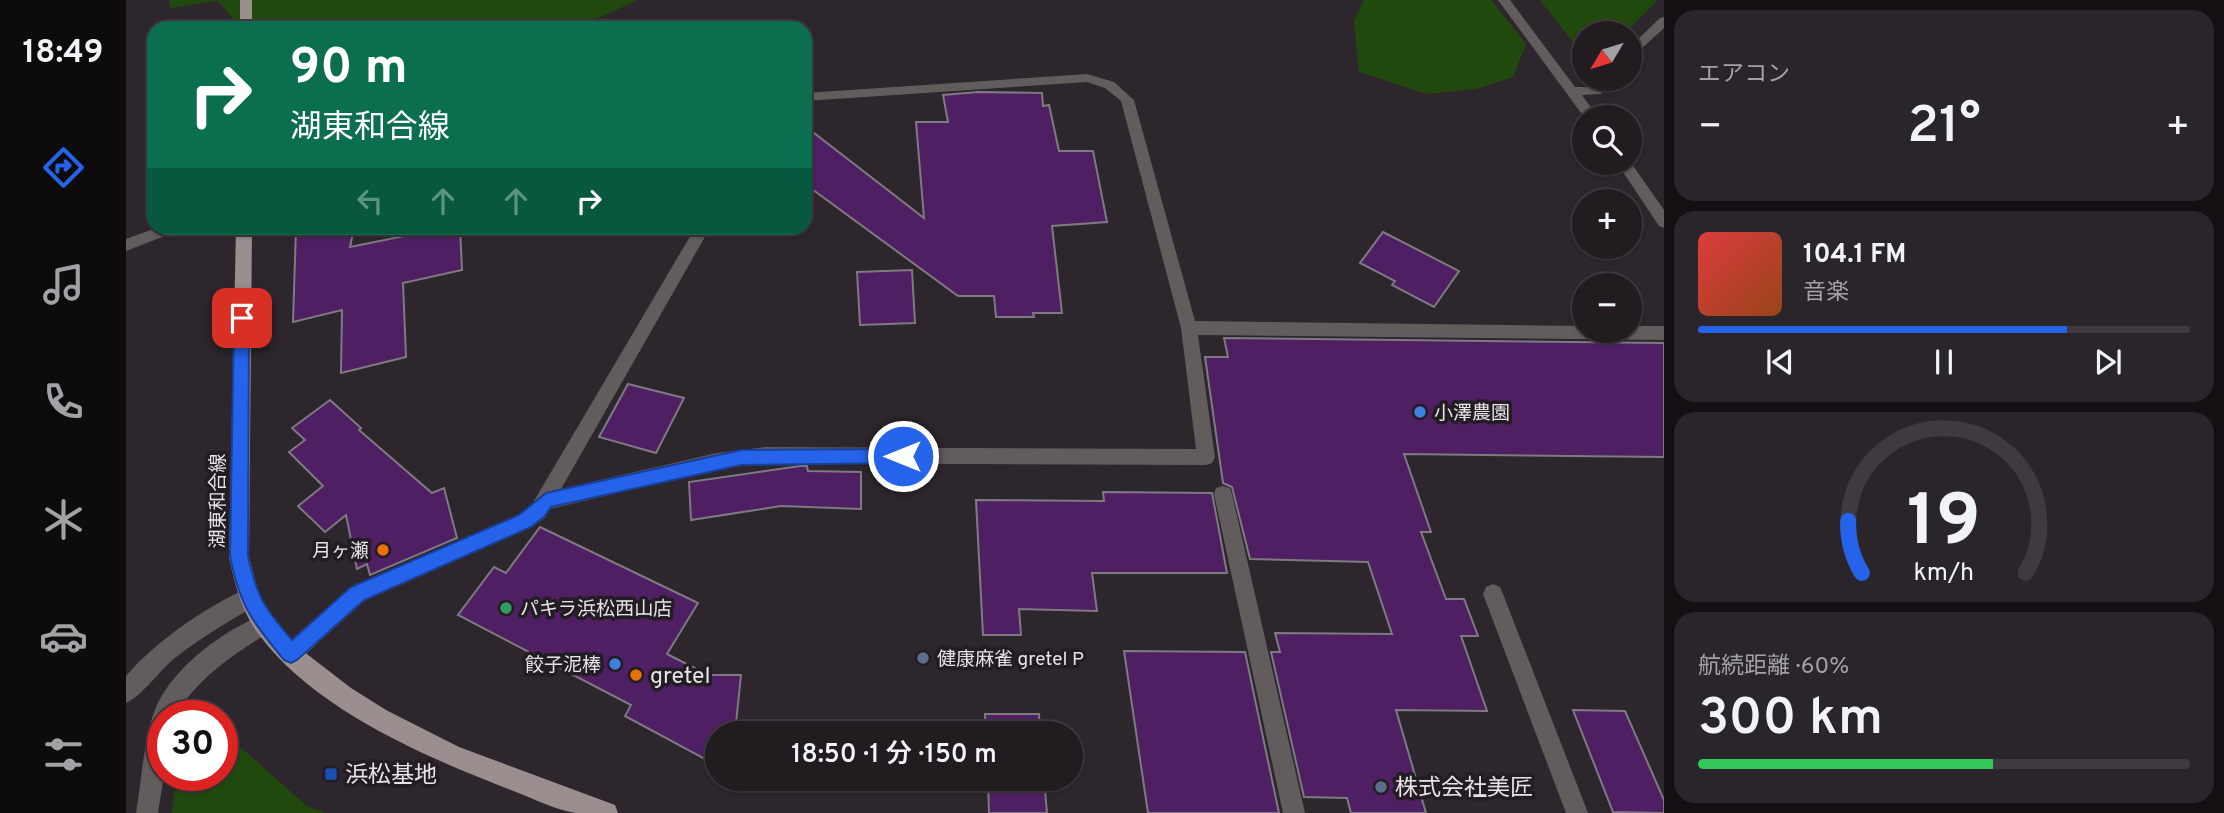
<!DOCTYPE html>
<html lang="ja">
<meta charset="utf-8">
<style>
:root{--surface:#221c21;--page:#2a252a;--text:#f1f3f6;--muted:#a2a1a5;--line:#3f3a3f;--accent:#2563eb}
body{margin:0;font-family:Overpass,"Noto Sans JP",sans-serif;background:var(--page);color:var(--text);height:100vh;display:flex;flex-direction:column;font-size:26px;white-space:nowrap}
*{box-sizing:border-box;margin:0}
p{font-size:23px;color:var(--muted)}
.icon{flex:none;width:38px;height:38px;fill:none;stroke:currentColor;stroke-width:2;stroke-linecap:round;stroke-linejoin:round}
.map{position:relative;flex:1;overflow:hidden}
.side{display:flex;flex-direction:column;gap:10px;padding:10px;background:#130f12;width:560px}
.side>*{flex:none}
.guide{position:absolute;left:21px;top:21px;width:665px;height:214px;border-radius:21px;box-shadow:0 2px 5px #0004,0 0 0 2px var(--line);background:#0b6e4f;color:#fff;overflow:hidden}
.needle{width:46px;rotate:232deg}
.fabs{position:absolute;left:1446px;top:21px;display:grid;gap:14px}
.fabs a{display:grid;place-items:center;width:70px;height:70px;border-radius:50%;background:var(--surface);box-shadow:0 2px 5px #0004,0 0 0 2px var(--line);font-size:35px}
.speed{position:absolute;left:21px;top:700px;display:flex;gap:14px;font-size:35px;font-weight:700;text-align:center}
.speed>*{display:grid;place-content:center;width:91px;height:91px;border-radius:50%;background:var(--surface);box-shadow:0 2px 5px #0004,0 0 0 2px var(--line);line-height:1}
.speed .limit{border:10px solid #d22;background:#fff;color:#111}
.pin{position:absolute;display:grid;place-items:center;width:60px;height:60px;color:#fff;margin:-30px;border-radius:14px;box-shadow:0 4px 10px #0006}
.me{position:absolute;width:77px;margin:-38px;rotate:270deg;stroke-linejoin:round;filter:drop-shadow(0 0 5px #0008)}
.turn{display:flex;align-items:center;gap:24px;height:147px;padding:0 28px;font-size:32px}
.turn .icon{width:91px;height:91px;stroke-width:2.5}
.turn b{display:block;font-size:49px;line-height:60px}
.lanes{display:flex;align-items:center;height:66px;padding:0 28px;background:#0003;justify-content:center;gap:35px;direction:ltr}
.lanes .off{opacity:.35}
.big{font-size:52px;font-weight:600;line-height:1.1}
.side .widget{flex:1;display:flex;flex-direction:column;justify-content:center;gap:10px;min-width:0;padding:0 24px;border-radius:21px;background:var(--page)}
.side .dial{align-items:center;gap:0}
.dial svg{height:182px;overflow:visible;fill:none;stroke:var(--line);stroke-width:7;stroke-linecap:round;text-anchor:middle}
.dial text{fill:var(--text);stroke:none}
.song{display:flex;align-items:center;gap:21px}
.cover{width:84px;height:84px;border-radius:10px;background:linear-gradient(135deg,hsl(0 70% 55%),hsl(20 70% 35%))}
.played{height:7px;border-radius:4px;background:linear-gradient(90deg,var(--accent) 75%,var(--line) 75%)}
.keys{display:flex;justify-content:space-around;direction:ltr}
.heat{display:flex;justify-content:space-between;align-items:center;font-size:38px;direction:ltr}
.charge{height:10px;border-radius:5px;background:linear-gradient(90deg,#34c759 60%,var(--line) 0)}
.trip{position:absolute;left:579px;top:721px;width:378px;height:70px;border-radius:35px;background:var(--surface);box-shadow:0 2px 5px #0004,0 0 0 2px var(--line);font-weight:600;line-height:70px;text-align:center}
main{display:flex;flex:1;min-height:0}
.dock{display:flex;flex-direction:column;width:126px;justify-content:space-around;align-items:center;background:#0e0b0d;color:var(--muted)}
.dock .icon{width:49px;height:49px}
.dock .selected{color:var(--accent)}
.dock b{font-size:32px;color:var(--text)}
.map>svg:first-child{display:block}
</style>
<main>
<nav class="dock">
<b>18:49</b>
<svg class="icon selected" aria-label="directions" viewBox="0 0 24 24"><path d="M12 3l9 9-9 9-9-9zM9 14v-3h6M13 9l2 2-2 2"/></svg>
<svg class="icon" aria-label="music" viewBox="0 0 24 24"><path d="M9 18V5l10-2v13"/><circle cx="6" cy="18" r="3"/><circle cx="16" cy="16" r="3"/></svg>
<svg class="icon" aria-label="phone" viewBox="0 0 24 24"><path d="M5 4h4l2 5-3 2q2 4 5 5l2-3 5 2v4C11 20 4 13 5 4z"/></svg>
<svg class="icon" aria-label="climate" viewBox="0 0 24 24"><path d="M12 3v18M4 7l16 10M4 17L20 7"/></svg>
<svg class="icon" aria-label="car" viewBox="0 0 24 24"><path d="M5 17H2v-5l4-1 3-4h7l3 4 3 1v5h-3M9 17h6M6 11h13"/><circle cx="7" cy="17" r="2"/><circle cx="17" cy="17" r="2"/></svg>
<svg class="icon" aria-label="filters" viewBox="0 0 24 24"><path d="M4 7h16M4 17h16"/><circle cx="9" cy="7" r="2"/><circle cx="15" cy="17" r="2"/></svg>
</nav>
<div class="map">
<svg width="1538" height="813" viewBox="0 0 1538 813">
<rect width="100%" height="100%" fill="#2d262c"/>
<!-- green -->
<g fill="#21490d">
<polygon points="43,0 512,0 450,28 115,28 92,1 44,8"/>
<polygon points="1238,0 1365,0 1400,44 1387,77 1350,89 1300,94 1233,72 1228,21"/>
<polygon points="1414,0 1532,0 1499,33 1458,33 1458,50 1447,42"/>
<polygon points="96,731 181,806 200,813 46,813 50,775 96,775"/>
</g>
<!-- building -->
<g fill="#4e1f63" stroke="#7f7982" stroke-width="2">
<polygon points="852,92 916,93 917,106 923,105 933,151 967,151 981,222 926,226 936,313 907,313 908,317 870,317 868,296 832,296 679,184 679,126 798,218 790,122 822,122 817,95"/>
<polygon points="170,228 228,228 224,247 318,228 334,228 336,270 277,283 280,357 215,373 216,310 167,322"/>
<polygon points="1257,232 1333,271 1308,307 1266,285 1269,281 1234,263"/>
<polygon points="786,270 789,323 734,325 731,272"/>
<polygon points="1098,338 1538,343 1538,457 1278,454 1305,532 1295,532 1320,599 1338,599 1352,636 1335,636 1361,711 1270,710 1300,813 1225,813 1221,798 1178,797 1145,652 1154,652 1149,633 1266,634 1242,562 1124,559 1106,487 1097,483 1079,357 1102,357"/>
<polygon points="502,384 558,398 530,453 473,437"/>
<polygon points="204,400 235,428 233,430 306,493 318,488 331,538 244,575 241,564 231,569 220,515 199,532 172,506 197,486 163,452 179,440 166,428"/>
<polygon points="674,466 681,466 682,471 735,472 735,509 655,506 565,520 563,482"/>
<polygon points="977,492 1086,493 1101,573 966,573 971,611 893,609 895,635 857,635 850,500 978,501"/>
<polygon points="414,527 572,603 541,654 582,675 615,675 609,733 592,733 592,766 499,716 505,705 332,615 368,567 380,573"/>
<polygon points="998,651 1119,652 1153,813 1022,813"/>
<polygon points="1447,710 1499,711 1538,800 1538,813 1487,812"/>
<polygon points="859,714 913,714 914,733 860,733"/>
<polygon points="862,779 918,779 921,813 863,813"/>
</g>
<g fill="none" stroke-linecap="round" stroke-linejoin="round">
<!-- minor -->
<g fill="#625c5c" fill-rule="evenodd">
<polygon points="1372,0 1384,0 1449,87 1466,87 1474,79 1487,79 1475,94 1456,95 1472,117 1458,117"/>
<polygon points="1538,17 1538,28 1503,60 1503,48 1534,18"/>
<polygon points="961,74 988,82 1008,100 1069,321 1458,326 1458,331 1503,331 1503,326 1538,326 1538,340 1072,335 1089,457 1086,463 1080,465 639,463 591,469 424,509 419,518 406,527 238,601 172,661 165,664 158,661 155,654 158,647 224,587 392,515 405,506 569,228 584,228 435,489 591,453 639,447 1070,449 1055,328 995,101 979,88 961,82 679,101 679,93"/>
<polygon points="1503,160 1538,210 1538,228 1533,226 1491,163 1503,163"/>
<polygon points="30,228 52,228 49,232 0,251 0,239"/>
<polygon points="1097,486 1104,488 1106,494 1179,813 1157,813 1088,494 1090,488"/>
<polygon points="1367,584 1374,587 1377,594 1462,813 1440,813 1357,594 1360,587"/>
<path d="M125,587L132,590L135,597L132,604C104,621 75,637 49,658C34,670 16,696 0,703V676C30,641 83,604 125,587Z"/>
<path d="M138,614L145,617L148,624L145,631C108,654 72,677 49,716H37L38,775L32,813H10C15,784 18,739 28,712C44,669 96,631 138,614Z"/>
</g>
<!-- major -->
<g fill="#9a8f8e" fill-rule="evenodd">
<rect x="114" y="0" width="12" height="28"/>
<path d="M110,228H126L123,557L134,599L148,622L177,651L225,688L260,710L333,747L489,805L492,813C479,813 463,813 450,813C430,810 408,799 390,792C304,759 190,711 134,636C116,613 109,585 103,557Z"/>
</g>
</g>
<!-- route -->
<path fill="#2563eb" stroke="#184099" stroke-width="2" d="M116,313L123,318L122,556C131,598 139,609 166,640L225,587L393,515L420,493L615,450L777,449L782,451L785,456L782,461L777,463L615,465L425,507L418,517L405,527L238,600L171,660L165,663L158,660C126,621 114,607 104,556L108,318Z"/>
<!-- markers -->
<g fill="#3f7fe0" stroke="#231c23" stroke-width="2.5">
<circle cx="1294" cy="412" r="7"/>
<circle cx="489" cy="664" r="7"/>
</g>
<g fill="#e8710a" stroke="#231c23" stroke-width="2.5">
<circle cx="257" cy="550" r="7"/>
<circle cx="510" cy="675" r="7"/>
</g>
<circle fill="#2e9e5b" stroke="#231c23" stroke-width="2.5" cx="380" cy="608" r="7"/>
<g fill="#5c6f8a" stroke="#231c23" stroke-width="2.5">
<circle cx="797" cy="658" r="7"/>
<circle cx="1255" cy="787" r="7"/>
</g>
<rect fill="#1a4fb4" stroke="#231c23" stroke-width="2.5" x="198" y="767" width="14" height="14" rx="3.5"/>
<g text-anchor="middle" stroke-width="7" stroke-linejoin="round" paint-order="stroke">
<!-- poi labels -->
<g font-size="19" fill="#e8e3e7" stroke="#231c23" text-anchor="start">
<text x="1308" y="419">小澤農園</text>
<text x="243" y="557" text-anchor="end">月ヶ瀬</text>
<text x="394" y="615">パキラ浜松西山店</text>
<text x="811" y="665">健康麻雀 gretel P</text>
<text x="475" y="671" text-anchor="end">餃子泥棒</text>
</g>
<!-- street labels -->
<g font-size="19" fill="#e8e3e7" stroke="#231c23">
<text transform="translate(91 501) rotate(-90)" y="7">湖東和合線</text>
</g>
<!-- near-poi labels -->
<g font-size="23" fill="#e8e3e7" stroke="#231c23" text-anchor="start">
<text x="524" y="683">gretel</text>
<text x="219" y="782">浜松基地</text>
<text x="1269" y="795">株式会社美匠</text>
</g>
</g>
</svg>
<div class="fabs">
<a><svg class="needle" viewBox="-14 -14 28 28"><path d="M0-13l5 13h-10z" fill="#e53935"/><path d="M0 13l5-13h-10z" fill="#a2a1a5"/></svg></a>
<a><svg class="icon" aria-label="search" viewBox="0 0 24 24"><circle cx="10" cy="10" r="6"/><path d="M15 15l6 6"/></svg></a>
<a>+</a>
<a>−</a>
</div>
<div class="speed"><div class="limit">30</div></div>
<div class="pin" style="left:116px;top:318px;background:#d93025"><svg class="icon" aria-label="arrive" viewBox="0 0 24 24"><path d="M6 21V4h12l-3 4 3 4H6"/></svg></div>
<svg class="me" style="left:777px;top:456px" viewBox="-20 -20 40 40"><circle r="17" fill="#2563eb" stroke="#fff" stroke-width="3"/><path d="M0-11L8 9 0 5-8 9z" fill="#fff"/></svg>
<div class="trip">18:50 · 1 分 · 150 m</div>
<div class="guide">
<div class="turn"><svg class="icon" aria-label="right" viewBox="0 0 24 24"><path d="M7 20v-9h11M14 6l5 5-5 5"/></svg><div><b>90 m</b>湖東和合線</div></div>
<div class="lanes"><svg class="icon off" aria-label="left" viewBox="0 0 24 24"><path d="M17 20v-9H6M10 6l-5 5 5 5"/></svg><svg class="icon off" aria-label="ahead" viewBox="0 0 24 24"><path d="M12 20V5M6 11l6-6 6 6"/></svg><svg class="icon off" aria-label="ahead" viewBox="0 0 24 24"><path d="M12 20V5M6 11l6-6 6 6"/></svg><svg class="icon" aria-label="right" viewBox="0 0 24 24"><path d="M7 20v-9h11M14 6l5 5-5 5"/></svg></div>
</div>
</div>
<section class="side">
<div class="widget"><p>エアコン</p>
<div class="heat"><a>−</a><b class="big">21°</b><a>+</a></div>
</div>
<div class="widget">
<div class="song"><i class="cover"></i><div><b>104.1 FM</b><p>音楽</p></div></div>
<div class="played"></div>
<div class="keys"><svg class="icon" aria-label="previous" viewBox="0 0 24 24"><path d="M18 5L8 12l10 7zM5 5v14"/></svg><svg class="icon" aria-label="pause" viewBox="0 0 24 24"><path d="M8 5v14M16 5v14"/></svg><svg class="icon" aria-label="next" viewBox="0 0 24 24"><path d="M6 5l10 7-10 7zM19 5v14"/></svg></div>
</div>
<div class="widget dial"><svg viewBox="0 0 100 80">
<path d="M14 69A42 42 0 1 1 86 69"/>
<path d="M14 69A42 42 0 0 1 8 46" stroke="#2563eb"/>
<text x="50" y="56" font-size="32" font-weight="700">19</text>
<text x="50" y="72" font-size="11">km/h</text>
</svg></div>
<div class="widget"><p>航続距離 · 60%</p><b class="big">300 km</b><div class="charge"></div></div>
</section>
</main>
